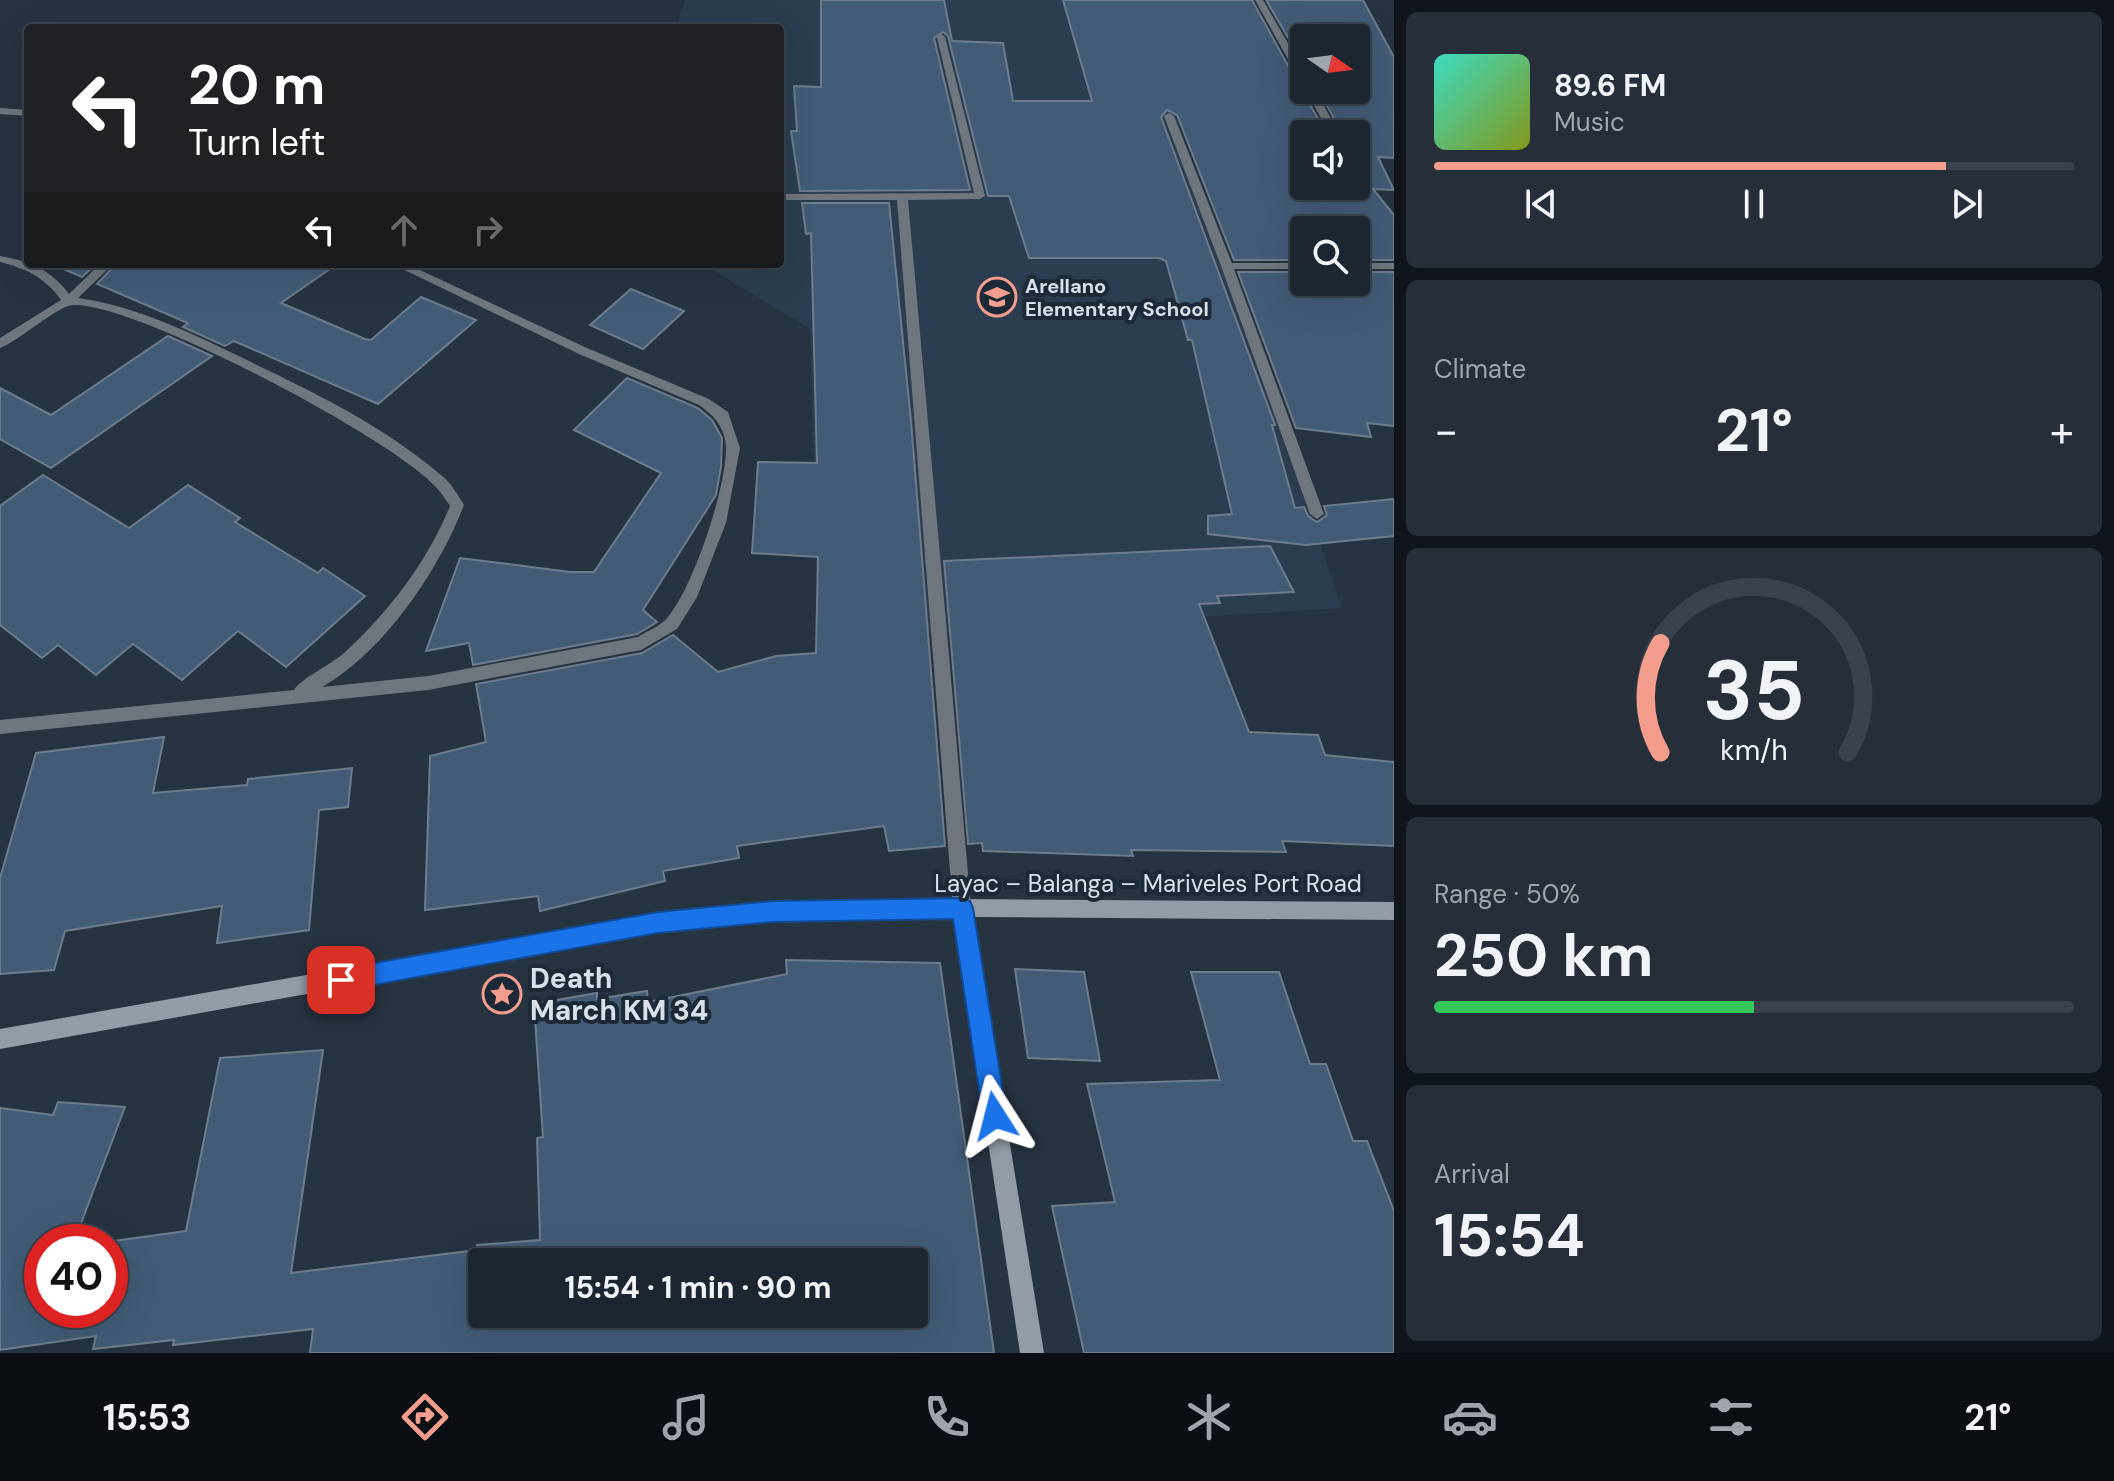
<!DOCTYPE html>
<meta charset="utf-8">
<style>
:root{--surface:#1c2631;--page:#252e39;--text:#f1f3f6;--muted:#a0a5ab;--line:#3a434d;--accent:#f49d8d}
body{margin:0;font-family:"DM Sans",sans-serif;background:var(--page);color:var(--text);height:100vh;display:flex;flex-direction:column;font-size:30px;white-space:nowrap}
*{box-sizing:border-box;margin:0}
p{font-size:26px;color:var(--muted)}
.icon{flex:none;width:44px;height:44px;fill:none;stroke:currentColor;stroke-width:2;stroke-linecap:round;stroke-linejoin:round}
.map{position:relative;flex:1;overflow:hidden}
.drawer{display:flex;flex-direction:column;gap:12px;padding:12px;background:#0f151b;width:720px}
.drawer>*{flex:none}
.banner{position:absolute;left:24px;top:24px;width:760px;height:244px;border-radius:8px;box-shadow:0 8px 32px #0002,0 0 0 2px var(--line);background:#202124;color:#fff;overflow:hidden}
.needle{width:52px;rotate:104deg}
.fabs{position:absolute;left:1290px;top:24px;display:grid;gap:16px}
.fabs a{display:grid;place-items:center;width:80px;height:80px;border-radius:8px;background:var(--surface);box-shadow:0 8px 32px #0002,0 0 0 2px var(--line);font-size:40px}
.speed{position:absolute;left:24px;top:1224px;display:flex;gap:16px;font-size:40px;font-weight:700;text-align:center}
.speed>*{display:grid;place-content:center;width:104px;height:104px;border-radius:50%;background:var(--surface);box-shadow:0 8px 32px #0002,0 0 0 2px var(--line);line-height:1}
.speed .limit{border:12px solid #d22;background:#fff;color:#111}
.pin{position:absolute;display:grid;place-items:center;width:68px;height:68px;color:#fff;margin:-34px;border-radius:16px;box-shadow:0 4px 12px #0006}
.me{position:absolute;width:88px;margin:-44px;rotate:351deg;stroke-linejoin:round;filter:drop-shadow(0 0 6px #0008)}
.turn{display:flex;align-items:center;gap:28px;height:168px;padding:0 32px;font-size:36px}
.turn .icon{width:104px;height:104px;stroke-width:2.5}
.turn b{display:block;font-size:56px;line-height:68px}
.lanes{display:flex;align-items:center;height:76px;padding:0 32px;background:#0003;justify-content:center;gap:40px;direction:ltr}
.lanes .off{opacity:.35}
.big{font-size:60px;font-weight:700;line-height:1.1}
.drawer .widget{flex:1;display:flex;flex-direction:column;justify-content:center;gap:12px;min-width:0;padding:0 28px;border-radius:12px;background:var(--page)}
.drawer .dial{align-items:center;gap:0}
.dial svg{height:208px;overflow:visible;fill:none;stroke:var(--line);stroke-width:7;stroke-linecap:round;text-anchor:middle}
.dial text{fill:var(--text);stroke:none}
.song{display:flex;align-items:center;gap:24px}
.cover{width:96px;height:96px;border-radius:12px;background:linear-gradient(135deg,hsl(170 70% 55%),hsl(70 70% 35%))}
.played{height:8px;border-radius:4px;background:linear-gradient(90deg,var(--accent) 80%,var(--line) 80%)}
.keys{display:flex;justify-content:space-around;direction:ltr}
.heat{display:flex;justify-content:space-between;align-items:center;font-size:44px;direction:ltr}
.charge{height:12px;border-radius:6px;background:linear-gradient(90deg,#34c759 50%,var(--line) 0)}
.trip{position:absolute;left:468px;top:1248px;width:460px;height:80px;border-radius:8px;background:var(--surface);box-shadow:0 8px 32px #0002,0 0 0 2px var(--line);font-weight:700;line-height:80px;text-align:center}
.menu{display:flex;height:128px;justify-content:space-around;align-items:center;background:#0b0f14;color:var(--muted)}
.menu .icon{width:56px;height:56px}
.menu .selected{color:var(--accent)}
.menu b{font-size:36px;color:var(--text)}
main{display:flex;flex:1;min-height:0}
.map>svg:first-child{display:block}
</style>
<main>
<div class="map">
<svg width="1394" height="1353" viewBox="0 0 1394 1353">
<rect width="100%" height="100%" fill="#263341"/>
<!-- built -->
<polygon fill="#2b3e51" points="685,0 1136,0 1342,608 818,641 810,329 703,264 780,264 780,28 676,28"/>
<!-- building -->
<g fill="#425c77" stroke="#6d7c8c" stroke-width="2" fill-rule="evenodd">
<polygon points="821,0 944,0 952,41 1003,43 1013,101 1092,101 1063,0 1252,0 1296,80 1304,85 1302,91 1327,134 1304,134 1304,186 1356,186 1356,134 1343,134 1318,90 1356,90 1356,38 1304,38 1304,65 1266,0 1363,0 1394,57 1394,158 1378,157 1394,190 1373,189 1394,215 1394,260 1356,260 1356,230 1304,230 1304,260 1234,260 1177,115 1167,110 1161,117 1275,425 1272,425 1295,508 1304,507 1308,516 1317,522 1327,515 1324,506 1394,499 1394,536 1306,545 1208,534 1208,516 1232,514 1192,340 1188,340 1166,261 1159,258 1029,258 1009,196 988,196 948,36 943,32 934,38 970,190 800,191 791,131 797,131 794,86 821,87"/>
<polygon points="802,203 889,203 911,421 945,846 889,851 884,826 737,846 739,858 663,871 665,881 540,911 538,896 425,910 430,756 486,742 476,684 642,653 673,635 718,672 776,656 816,653 818,557 752,553 758,462 817,463 811,233 806,234"/>
<polygon points="52,264 96,264 82,277"/>
<polygon points="116,264 337,264 281,303 365,339 371,340 421,297 476,320 378,404 234,341 225,346 183,327 188,323 97,284"/>
<polygon points="1238,272 1304,272 1304,282 1356,282 1356,272 1394,272 1394,426 1367,423 1371,437 1296,428"/>
<polygon points="631,289 684,311 643,349 590,325"/>
<polygon points="168,336 212,356 51,468 0,439 0,388 51,415"/>
<polygon points="627,378 698,408 712,420 722,438 721,467 716,495 643,610 657,622 637,634 473,665 469,643 426,651 460,558 570,572 594,572 661,473 574,430"/>
<polygon points="43,475 129,528 188,485 240,518 235,522 318,573 323,568 365,596 286,667 238,631 182,680 133,644 96,675 58,645 42,658 0,625 0,506"/>
<polygon points="1270,546 1294,592 1217,596 1220,603 1199,604 1249,732 1318,735 1325,755 1394,762 1394,846 1282,841 1286,852 1131,850 1133,856 983,851 982,843 968,844 944,561"/>
<polygon points="164,737 153,793 247,785 248,779 352,768 348,807 319,810 309,930 217,943 222,906 65,931 54,970 0,974 0,878 36,753"/>
<path d="M786,960L940,963L994,1353H310L313,1329L173,1345L174,1340L93,1349L96,1336L0,1350V1108L53,1115L58,1102L125,1107L74,1242H42V1310H110V1242H106L186,1231L220,1058L323,1050L291,1273L477,1250V1245L540,1240L537,1138L543,1137L534,1004L597,993V999L647,991L648,1002L787,974ZM482,1262H914V1314H482Z"/>
<polygon points="1015,969 1084,972 1100,1061 1028,1058"/>
<polygon points="1191,972 1279,972 1310,1064 1326,1064 1353,1141 1367,1141 1394,1211 1394,1353 1084,1353 1052,1206 1115,1202 1087,1084 1220,1080"/>
</g>
<g fill="none" stroke-linecap="round" stroke-linejoin="round">
<!-- lane -->
<g fill="#6f767d" fill-rule="evenodd">
<polygon points="941,34 945,37 985,196 980,199 908,200 948,644 946,649 934,649 932,644 897,200 780,200 780,194 974,193 937,37"/>
<polygon points="1169,113 1174,116 1233,266 1231,268 1221,266 1164,116"/>
</g>
<!-- street -->
<g fill="#6f767d" fill-rule="evenodd">
<polygon points="1255,0 1263,0 1304,71 1304,82 1299,79"/>
<polygon points="1305,90 1315,90 1340,134 1330,134"/>
<polygon points="0,108 28,110 28,116 0,114"/>
<path d="M0,256C28,261 51,269 69,294L100,264H113L78,298C137,306 195,335 249,361C315,393 386,427 442,476C451,483 458,495 464,505C439,570 384,652 322,687L428,676L638,637C647,631 661,626 668,617C694,585 725,491 726,450C726,429 715,416 699,405L579,354L392,264H407L587,348L709,399L728,412L740,448L726,523L697,597L677,629L641,650L428,690L0,734V720L294,690C300,679 332,664 344,653C389,612 427,562 450,506C445,499 441,492 435,486C391,438 135,302 73,305C57,306 19,341 0,348V338L61,300C46,278 25,268 0,262Z"/>
<polygon points="1304,263 1304,269 1234,269 1324,514 1317,519 1310,514 1221,266 1227,263"/>
<rect x="1356" y="263" width="38" height="6"/>
<polygon points="940,637 946,639 948,644 971,908 969,915 962,917 955,915 953,908 932,644 934,639"/>
</g>
<!-- secondary -->
<polygon fill="#919ca7" fill-rule="evenodd" points="962,899 1394,902 1394,920 973,917 1044,1353 1020,1353 954,917 773,920 658,931 0,1049 0,1029 658,913 773,902"/>
</g>
<!-- route -->
<polygon fill="#1a73e8" stroke="#114b97" stroke-width="2" points="962,898 970,901 973,908 1007,1116 1003,1124 995,1128 987,1124 983,1116 953,919 773,922 658,933 341,991 333,988 330,980 333,973 341,969 658,912 773,901"/>
<!-- icons -->
<defs>
<symbol id="school-ring" viewBox="-11 -11 22 22"><circle r="9.5" fill="#1c2937" stroke="#f49d8d" stroke-width="1.5"/><path d="M0-5L7-2L0 1L-7-2ZM-4 1L0 2.5L4 1V4Q0 6-4 4Z" fill="#f49d8d"/></symbol>
<symbol id="sight-ring" viewBox="-11 -11 22 22"><circle r="9.5" fill="#1c2937" stroke="#f49d8d" stroke-width="1.5"/><path d="M0-6L1.8-2.2L6-1.7L2.9 1.2L3.7 5.4L0 3.3L-3.7 5.4L-2.9 1.2L-6-1.7L-1.8-2.2Z" fill="#f49d8d"/></symbol>
</defs>
<g fill-rule="evenodd">
<use href="#school-ring" x="975" y="275" width="44" height="44"/>
<use href="#sight-ring" x="480" y="972" width="44" height="44"/>
</g>
<g text-anchor="middle" stroke-width="8" stroke-linejoin="round" paint-order="stroke">
<!-- far-poi labels -->
<g font-size="20" font-weight="bold" fill="#d8e0e9" stroke="#1c2937" text-anchor="start">
<text x="1025" y="293">Arellano<tspan x="1025" dy="23">Elementary School</tspan></text>
</g>
<!-- street labels -->
<g font-size="24" fill="#d8e0e9" stroke="#1c2937">
<text x="1148" y="892">Layac – Balanga – Mariveles Port Road</text>
</g>
<!-- near-poi labels -->
<g font-size="28" font-weight="bold" fill="#d8e0e9" stroke="#1c2937" text-anchor="start">
<text x="530" y="988">Death<tspan x="530" dy="32">March KM 34</tspan></text>
</g>
</g>
</svg>
<div class="fabs">
<a><svg class="needle" viewBox="-14 -14 28 28"><path d="M0-13l5 13h-10z" fill="#e53935"/><path d="M0 13l5-13h-10z" fill="#a0a5ab"/></svg></a>
<a><svg class="icon" aria-label="sound" viewBox="0 0 24 24"><path d="M4 9h4l5-4v14l-5-4H4zM17 9q2 3 0 6"/></svg></a>
<a><svg class="icon" aria-label="search" viewBox="0 0 24 24"><circle cx="10" cy="10" r="6"/><path d="M15 15l6 6"/></svg></a>
</div>
<div class="speed"><div class="limit">40</div></div>
<div class="pin" style="left:341px;top:980px;background:#d93025"><svg class="icon" aria-label="arrive" viewBox="0 0 24 24"><path d="M6 21V4h12l-3 4 3 4H6"/></svg></div>
<svg class="me" style="left:995px;top:1116px" viewBox="-20 -20 40 40"><path d="M0-17L14 15 0 8-14 15z" fill="#1a73e8" stroke="#fff" stroke-width="4"/></svg>
<div class="trip">15:54 · 1 min · 90 m</div>
<div class="banner">
<div class="turn"><svg class="icon" aria-label="left" viewBox="0 0 24 24"><path d="M17 20v-9H6M10 6l-5 5 5 5"/></svg><div><b>20 m</b>Turn left</div></div>
<div class="lanes"><svg class="icon" aria-label="left" viewBox="0 0 24 24"><path d="M17 20v-9H6M10 6l-5 5 5 5"/></svg><svg class="icon off" aria-label="ahead" viewBox="0 0 24 24"><path d="M12 20V5M6 11l6-6 6 6"/></svg><svg class="icon off" aria-label="right" viewBox="0 0 24 24"><path d="M7 20v-9h11M14 6l5 5-5 5"/></svg></div>
</div>
</div>
<section class="drawer">
<div class="widget">
<div class="song"><i class="cover"></i><div><b>89.6 FM</b><p>Music</p></div></div>
<div class="played"></div>
<div class="keys"><svg class="icon" aria-label="previous" viewBox="0 0 24 24"><path d="M18 5L8 12l10 7zM5 5v14"/></svg><svg class="icon" aria-label="pause" viewBox="0 0 24 24"><path d="M8 5v14M16 5v14"/></svg><svg class="icon" aria-label="next" viewBox="0 0 24 24"><path d="M6 5l10 7-10 7zM19 5v14"/></svg></div>
</div>
<div class="widget"><p>Climate</p>
<div class="heat"><a>−</a><b class="big">21°</b><a>+</a></div>
</div>
<div class="widget dial"><svg viewBox="0 0 100 80">
<path d="M14 69A42 42 0 1 1 86 69"/>
<path d="M14 69A42 42 0 0 1 14 27" stroke="#f49d8d"/>
<text x="50" y="56" font-size="32" font-weight="700">35</text>
<text x="50" y="72" font-size="11">km/h</text>
</svg></div>
<div class="widget"><p>Range · 50%</p><b class="big">250 km</b><div class="charge"></div></div>
<div class="widget"><p>Arrival</p><b class="big">15:54</b></div>
</section>
</main>
<nav class="menu">
<b>15:53</b>
<svg class="icon selected" aria-label="directions" viewBox="0 0 24 24"><path d="M12 3l9 9-9 9-9-9zM9 14v-3h6M13 9l2 2-2 2"/></svg>
<svg class="icon" aria-label="music" viewBox="0 0 24 24"><path d="M9 18V5l10-2v13"/><circle cx="6" cy="18" r="3"/><circle cx="16" cy="16" r="3"/></svg>
<svg class="icon" aria-label="phone" viewBox="0 0 24 24"><path d="M5 4h4l2 5-3 2q2 4 5 5l2-3 5 2v4C11 20 4 13 5 4z"/></svg>
<svg class="icon" aria-label="climate" viewBox="0 0 24 24"><path d="M12 3v18M4 7l16 10M4 17L20 7"/></svg>
<svg class="icon" aria-label="car" viewBox="0 0 24 24"><path d="M5 17H2v-5l4-1 3-4h7l3 4 3 1v5h-3M9 17h6M6 11h13"/><circle cx="7" cy="17" r="2"/><circle cx="17" cy="17" r="2"/></svg>
<svg class="icon" aria-label="filters" viewBox="0 0 24 24"><path d="M4 7h16M4 17h16"/><circle cx="9" cy="7" r="2"/><circle cx="15" cy="17" r="2"/></svg>
<b>21°</b>
</nav>
